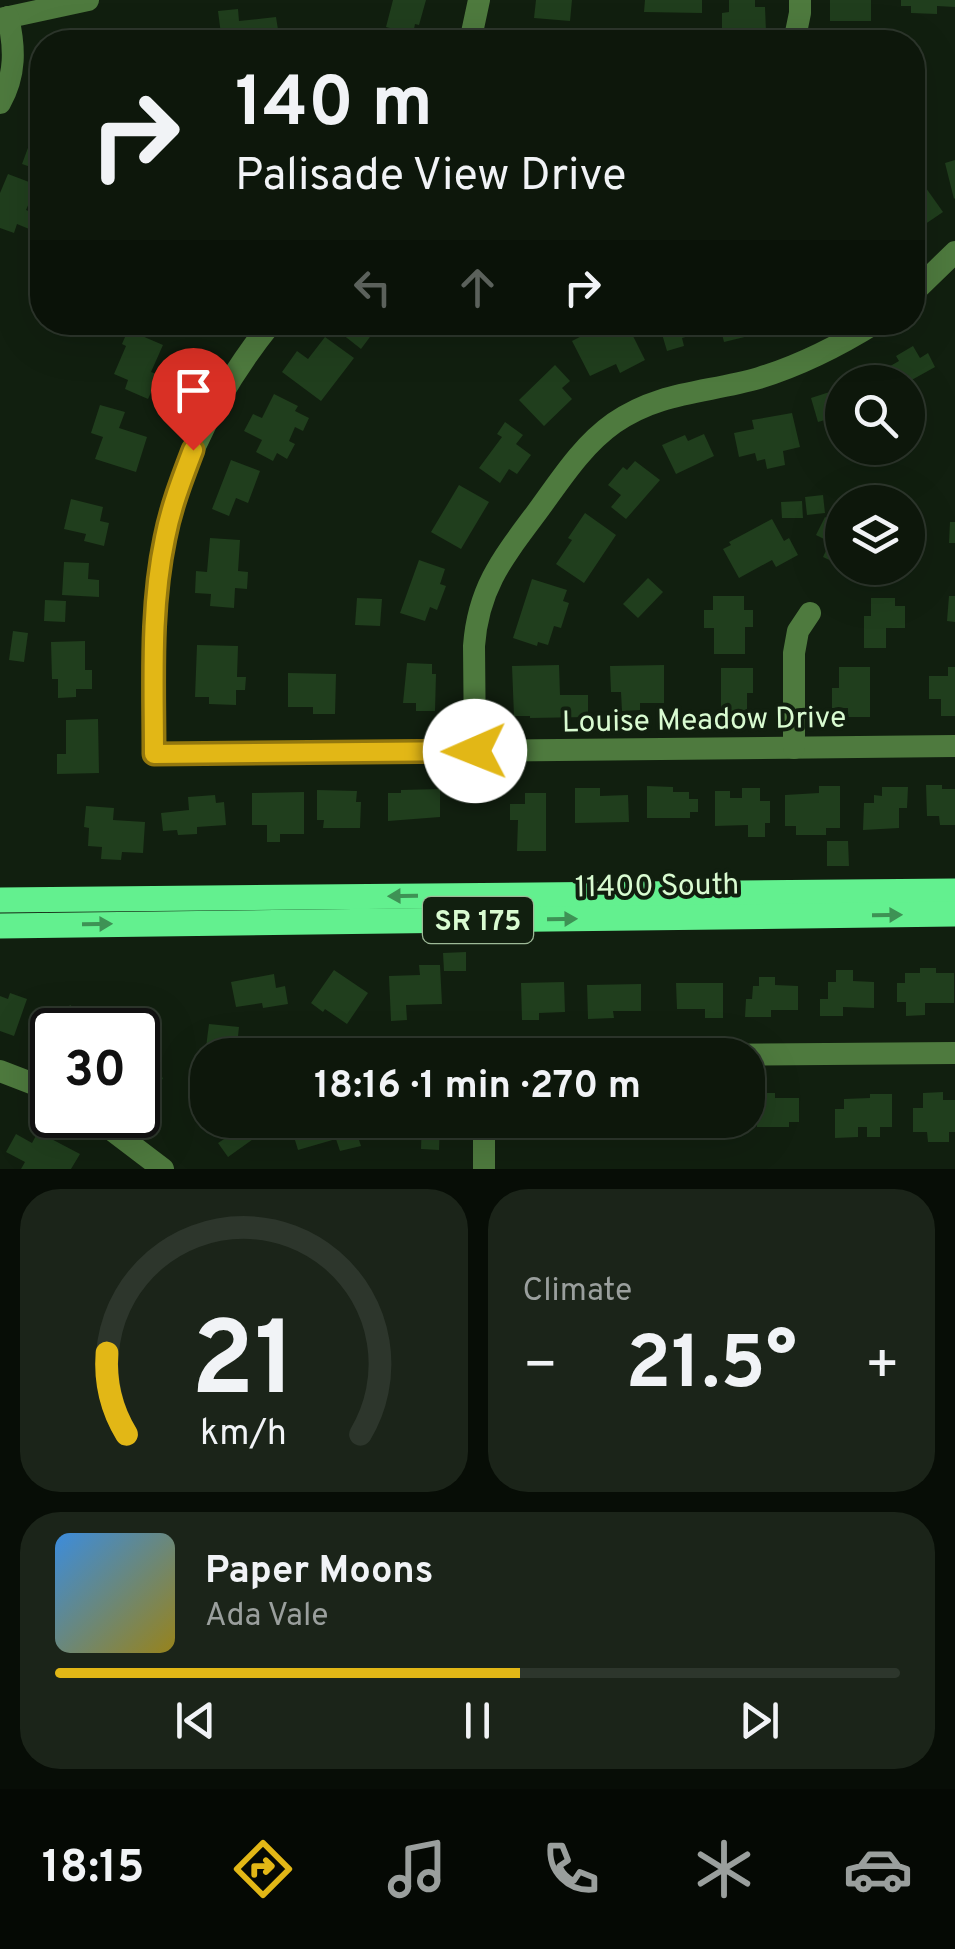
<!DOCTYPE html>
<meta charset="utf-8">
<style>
:root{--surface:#0d170b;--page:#1b2419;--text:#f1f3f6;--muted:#9a9f9d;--line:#2d362c;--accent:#e2b716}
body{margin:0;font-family:Overpass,sans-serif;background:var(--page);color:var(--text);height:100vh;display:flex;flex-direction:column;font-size:38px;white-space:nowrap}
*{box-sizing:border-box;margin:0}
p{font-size:32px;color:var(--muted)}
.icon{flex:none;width:55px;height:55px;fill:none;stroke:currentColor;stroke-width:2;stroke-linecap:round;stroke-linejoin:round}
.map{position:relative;height:1169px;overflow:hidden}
.panel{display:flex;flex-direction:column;gap:20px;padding:20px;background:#070d06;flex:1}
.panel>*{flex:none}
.top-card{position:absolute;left:30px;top:30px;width:895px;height:305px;border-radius:40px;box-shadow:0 10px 40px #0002,0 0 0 2px var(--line);background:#0d170b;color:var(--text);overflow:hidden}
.buttons{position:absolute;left:825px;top:365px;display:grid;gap:20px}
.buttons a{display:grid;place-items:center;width:100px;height:100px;border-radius:50%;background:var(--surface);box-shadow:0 10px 40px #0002,0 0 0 2px var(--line);font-size:50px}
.speed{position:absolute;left:30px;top:1008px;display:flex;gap:20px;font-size:50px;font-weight:700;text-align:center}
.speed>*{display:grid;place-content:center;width:130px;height:130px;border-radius:50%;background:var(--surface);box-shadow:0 10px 40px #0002,0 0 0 2px var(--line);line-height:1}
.speed .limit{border:5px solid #111;border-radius:15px;background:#fff;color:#111}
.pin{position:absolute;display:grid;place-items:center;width:85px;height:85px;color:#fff;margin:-102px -42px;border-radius:50% 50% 50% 0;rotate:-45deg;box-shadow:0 0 10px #0007}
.pin .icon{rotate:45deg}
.me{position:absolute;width:110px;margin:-55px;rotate:269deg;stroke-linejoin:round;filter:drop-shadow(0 0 8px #0008)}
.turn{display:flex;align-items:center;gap:35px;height:210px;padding:0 40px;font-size:45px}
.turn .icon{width:130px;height:130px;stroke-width:2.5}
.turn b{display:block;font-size:70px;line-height:85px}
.lanes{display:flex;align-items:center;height:95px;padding:0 40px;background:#0003;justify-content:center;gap:50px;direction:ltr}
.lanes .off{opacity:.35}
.big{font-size:75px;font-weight:700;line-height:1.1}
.panel .widget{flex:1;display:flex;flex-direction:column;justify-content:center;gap:15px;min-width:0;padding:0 35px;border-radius:40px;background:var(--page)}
.panel .dial{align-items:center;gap:0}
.dial svg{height:260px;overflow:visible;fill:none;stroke:var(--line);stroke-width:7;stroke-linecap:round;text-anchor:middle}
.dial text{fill:var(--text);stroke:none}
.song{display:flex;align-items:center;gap:30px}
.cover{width:120px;height:120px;border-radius:15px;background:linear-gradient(135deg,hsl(210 70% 55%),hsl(50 70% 35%))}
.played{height:10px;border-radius:5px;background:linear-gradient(90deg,var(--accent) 55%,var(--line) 55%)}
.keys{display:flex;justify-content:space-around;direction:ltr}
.heat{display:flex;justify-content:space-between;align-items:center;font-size:55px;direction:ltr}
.panel .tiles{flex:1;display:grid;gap:20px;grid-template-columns:1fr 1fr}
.widget:last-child{grid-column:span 2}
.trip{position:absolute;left:190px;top:1038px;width:575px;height:100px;border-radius:40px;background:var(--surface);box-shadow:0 10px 40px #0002,0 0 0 2px var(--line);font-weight:700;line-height:100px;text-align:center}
.dock{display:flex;height:160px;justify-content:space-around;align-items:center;background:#050904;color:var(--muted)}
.dock .icon{width:70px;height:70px}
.dock .on{color:var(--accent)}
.dock b{font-size:45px;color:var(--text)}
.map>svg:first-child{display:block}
</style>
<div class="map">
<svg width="955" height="1169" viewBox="0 0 955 1169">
<rect width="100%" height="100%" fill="#111f0f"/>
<!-- building -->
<g fill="#203e1d">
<polygon points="393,0 426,0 419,25 415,24 413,34 386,27"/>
<polygon points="536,0 572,0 570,21 534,18"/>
<polygon points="645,0 702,0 702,13 644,12"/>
<polygon points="729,0 755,0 755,7 765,7 766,32 722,33 722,13 729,12"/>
<rect x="830" y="0" width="41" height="21"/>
<polygon points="901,0 955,0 955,7 937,6 937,14 911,13 911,6 901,6"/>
<polygon points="238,9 239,21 276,17 280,42 222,42 218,11"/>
<polygon points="145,29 147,37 180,31 182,42 123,42 121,34"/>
<polygon points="42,124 42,171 22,164 32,137 37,138"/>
<polygon points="955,160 955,198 954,199 945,163"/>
<polygon points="8,174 37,185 26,210 41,216 34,231 17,224 14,233 0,228 0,193"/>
<polygon points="921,181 943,212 912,233 912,187"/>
<polygon points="162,322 191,322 181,336"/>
<polygon points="327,322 381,322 361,349"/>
<polygon points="609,322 626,322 645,360 620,373 616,364 590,376 572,341"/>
<polygon points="646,322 707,322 710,330 682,338 684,346 667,351 662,334 650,337"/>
<polygon points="719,322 788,322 789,326 724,342"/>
<polygon points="128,330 163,345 151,372 159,375 148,399 125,389 128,380 114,374 126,346 122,344"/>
<polygon points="325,337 354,358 321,401 282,372 297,351 308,359"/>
<polygon points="913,346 920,358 928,353 935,367 908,382 884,382 878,373 899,361 896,356"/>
<polygon points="555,365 570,381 562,388 572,399 544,426 519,400"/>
<polygon points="842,388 842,436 835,439 828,419 818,422 811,398"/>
<polygon points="274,394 298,406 295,411 309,418 303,431 295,427 289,441 295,444 287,459 277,453 273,461 256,452 262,440 244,431 253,414 262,418"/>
<polygon points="100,405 125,412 119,428 147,437 136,472 95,459 103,437 91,433"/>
<polygon points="792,413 800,447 783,451 785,465 767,469 765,459 757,461 755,453 739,457 734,433 754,429 752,420"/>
<polygon points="505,422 523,435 516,444 531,455 517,474 509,469 500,483 479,468 502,437 497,434"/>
<polygon points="704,434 714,456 676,474 662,445 685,435 688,441"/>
<polygon points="231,460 260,471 248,503 236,498 229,516 212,509"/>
<polygon points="635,461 660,480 626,519 611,507 621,495 608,485 623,467 627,470"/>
<polygon points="459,485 489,502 461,549 431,532"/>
<polygon points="823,495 825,513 807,515 805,497"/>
<polygon points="71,499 103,507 100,521 109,523 104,546 84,541 86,534 64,529"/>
<polygon points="802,501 803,518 782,518 781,502"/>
<polygon points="585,513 616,535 584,583 556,564 572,540 568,538"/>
<polygon points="825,517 842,526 842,559 840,565 823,557 830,542 816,535"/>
<polygon points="772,519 784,541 789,538 798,555 776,567 772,560 739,578 723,549 731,545 729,542"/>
<polygon points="950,522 955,522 955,543 949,543"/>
<polygon points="210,538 240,540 238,571 248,572 247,589 235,588 234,608 210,606 211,594 195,593 196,571 207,572"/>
<polygon points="419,560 445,569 440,584 446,586 437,610 430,607 425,621 400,613"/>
<polygon points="64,562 89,563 88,579 99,580 99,597 62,595"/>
<polygon points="648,578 663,592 638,618 623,604"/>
<polygon points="532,579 567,590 563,601 569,603 561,628 554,626 548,645 538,642 537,646 513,638"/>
<polygon points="713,596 744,596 744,610 753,610 753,627 745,627 745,654 714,654 714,628 704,628 704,610 713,610"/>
<polygon points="949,596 955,596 955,622 947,621"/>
<polygon points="357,598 382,599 380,626 355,625"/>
<polygon points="871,598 895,598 895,606 905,606 905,628 886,628 886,648 864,648 864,616 871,616"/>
<polygon points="45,600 66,601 65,622 44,621"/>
<polygon points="13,631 28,633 24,662 9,660"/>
<polygon points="85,641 85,670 92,670 92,689 76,689 76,697 58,698 58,679 52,679 51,642"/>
<polygon points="197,645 238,646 237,677 246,677 245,690 236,690 236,705 209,704 209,697 195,697"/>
<polygon points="407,663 432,664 432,674 436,674 435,711 416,711 416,703 403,703"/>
<polygon points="559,665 560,695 588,695 588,717 530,718 530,716 514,716 512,666"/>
<polygon points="664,665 664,703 640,703 640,710 622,711 621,692 611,692 610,666"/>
<polygon points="839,667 870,667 870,717 848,717 848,708 832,708 832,688 839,688"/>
<polygon points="948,667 955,667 955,716 941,716 941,699 929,699 929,676 948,676"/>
<polygon points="721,668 753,668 753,693 747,693 747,719 721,718"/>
<polygon points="288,673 336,674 335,714 313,714 313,707 288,707"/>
<polygon points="98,719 99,773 57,774 57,754 66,754 66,720"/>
<polygon points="926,785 942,785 942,789 955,789 955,825 940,825 939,816 927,816"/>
<polygon points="647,786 673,787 673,792 689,792 689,799 698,799 698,812 690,812 690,818 647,818"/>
<polygon points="819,786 840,786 840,828 826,828 826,835 796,835 796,826 785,826 785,795 819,793"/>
<polygon points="882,787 908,787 907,808 899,808 899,828 863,830 864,803 874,803 874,795 882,796"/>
<polygon points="575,788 600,788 600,796 628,795 629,822 575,823"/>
<polygon points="742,788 760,788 760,801 770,801 770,823 765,823 765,837 748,837 748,825 715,826 715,791 730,791 730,798 742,798"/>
<polygon points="440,789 440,817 388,821 388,793 401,793 401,790"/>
<polygon points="317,790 357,791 356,802 361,802 360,828 323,828 324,820 317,820"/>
<polygon points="304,792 304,834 280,834 280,842 267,842 267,825 252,825 252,793"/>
<polygon points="525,793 546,793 546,851 517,851 518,820 510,820 510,804 525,804"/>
<polygon points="215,795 216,803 224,802 226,825 197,827 197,834 178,835 177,830 163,831 161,813 189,810 188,797"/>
<polygon points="86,806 114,808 113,820 145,822 143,853 122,852 121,860 101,859 102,847 88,846 89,828 84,827"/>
<polygon points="827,841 848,841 849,866 827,866"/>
<polygon points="466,952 466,971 444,971 443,953"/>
<polygon points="419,965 440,965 442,1004 406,1005 407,1020 391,1021 389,976 420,975"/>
<polygon points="920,968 936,968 936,973 954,973 954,1003 925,1003 925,1015 906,1016 906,1002 897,1002 897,983 905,983 905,973 920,973"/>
<polygon points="334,970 368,993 347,1024 325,1009 323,1012 311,1003"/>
<polygon points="836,970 853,970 853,981 874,982 874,1008 843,1007 843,1016 820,1016 820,999 828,999 828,982 836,982"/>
<polygon points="274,974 276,988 285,986 288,1004 263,1008 262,1003 236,1007 231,982"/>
<polygon points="759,977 775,977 775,985 798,986 798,1010 771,1010 771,1017 745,1017 746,999 752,999 753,986 759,986"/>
<polygon points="564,982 565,1012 539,1013 539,1020 522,1020 521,983"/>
<polygon points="676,983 723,983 723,1018 705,1018 705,1009 677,1009"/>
<polygon points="641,984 641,1011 613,1011 614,1018 588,1019 587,985"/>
<polygon points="10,993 27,999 14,1036 0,1031 0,996 8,999"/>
<polygon points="70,1005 86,1016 81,1022 92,1030 52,1030 52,1049 43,1043"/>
<polygon points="209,1024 239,1027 236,1055 205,1055"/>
<polygon points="148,1042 163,1079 147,1085 152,1095 138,1101 138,1046"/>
<polygon points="943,1092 943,1100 955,1100 955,1132 949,1132 949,1142 928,1142 927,1132 913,1132 913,1108 923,1108 923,1093"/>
<polygon points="748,1093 775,1093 775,1098 799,1098 799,1122 789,1122 789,1127 757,1127 757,1110 748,1110"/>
<polygon points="870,1094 892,1094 892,1127 880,1127 880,1137 867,1137 867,1127 858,1127 858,1137 835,1138 835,1109 844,1109 844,1099 870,1098"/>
<polygon points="210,1120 278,1120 276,1139 256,1137 228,1157 218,1143 232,1134 225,1124 210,1123"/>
<polygon points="306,1120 363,1120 367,1135 358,1137 361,1146 340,1151 336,1139 298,1150 292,1130 307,1126"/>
<polygon points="422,1120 440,1120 439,1150 421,1149"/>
<polygon points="38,1132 80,1154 71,1169 21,1169 25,1162 6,1152 16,1134 32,1143"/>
</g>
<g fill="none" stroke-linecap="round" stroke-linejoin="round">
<!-- minor -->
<g stroke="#4e7a3e" stroke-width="22">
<polyline points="0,19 88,0"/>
<polyline points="470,42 479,0"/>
<polyline points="794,42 800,13 800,0"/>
<path d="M0,103C16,75 15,48 8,17"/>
<polyline points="912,294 955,252"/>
<path d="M272,322C211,398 167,488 157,585C152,641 155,698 154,754L955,746"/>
<polyline points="794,748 794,653 798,631 810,613"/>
<path d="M475,751L474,646C478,590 501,560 534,516C558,484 580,447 614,423C660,391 707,393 759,378C798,366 842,344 877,322"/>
<polyline points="697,1055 955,1053"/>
<polyline points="0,1071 52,1091"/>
<polyline points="92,1115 163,1169"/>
<polyline points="484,1120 484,1169"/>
</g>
<!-- major -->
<g stroke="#63f08f" stroke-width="25">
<polyline points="0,900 955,891"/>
<polyline points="0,926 955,914"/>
</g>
</g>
<!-- one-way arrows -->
<defs><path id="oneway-solid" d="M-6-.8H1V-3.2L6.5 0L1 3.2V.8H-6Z" transform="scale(2.5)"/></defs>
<g fill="#3e9255">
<use href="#oneway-solid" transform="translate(403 896) rotate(179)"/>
<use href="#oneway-solid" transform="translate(887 915) rotate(-1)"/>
<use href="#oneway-solid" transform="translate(562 919) rotate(-1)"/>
<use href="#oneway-solid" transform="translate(97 924) rotate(-1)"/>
</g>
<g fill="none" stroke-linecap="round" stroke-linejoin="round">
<defs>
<path id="route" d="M193,450C182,479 171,507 165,538C150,609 154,682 154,754L475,751"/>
</defs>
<!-- route casing -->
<use href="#route" stroke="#93770e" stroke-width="25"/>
<!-- route -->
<use href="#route" stroke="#e2b716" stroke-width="18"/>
</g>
<g text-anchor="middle" stroke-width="8" stroke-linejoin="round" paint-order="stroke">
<!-- shield labels -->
<rect fill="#111f0f" stroke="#9db997" stroke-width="2.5" x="423" y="897" width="110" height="46" rx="8"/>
<g font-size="28" font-weight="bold" fill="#d9fbd1">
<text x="478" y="930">SR 175</text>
</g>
<!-- street labels -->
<g font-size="30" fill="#d9fbd1" stroke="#111f0f">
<text transform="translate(704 719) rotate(-1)" y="10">Louise Meadow Drive</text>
<text transform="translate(657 885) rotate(-1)" y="10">11400 South</text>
</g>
</g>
</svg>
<div class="buttons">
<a><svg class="icon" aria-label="search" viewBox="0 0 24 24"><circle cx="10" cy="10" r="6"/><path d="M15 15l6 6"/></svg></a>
<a><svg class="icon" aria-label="layers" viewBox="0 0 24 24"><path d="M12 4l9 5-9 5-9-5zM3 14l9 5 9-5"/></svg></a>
</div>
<div class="speed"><div class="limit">30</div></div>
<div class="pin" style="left:193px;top:450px;background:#d93025"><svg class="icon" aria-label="arrive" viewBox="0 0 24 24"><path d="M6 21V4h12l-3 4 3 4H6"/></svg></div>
<svg class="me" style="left:475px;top:751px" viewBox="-20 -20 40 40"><circle r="19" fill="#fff"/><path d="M0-13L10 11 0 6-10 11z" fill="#e2b716"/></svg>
<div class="trip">18:16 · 1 min · 270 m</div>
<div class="top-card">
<div class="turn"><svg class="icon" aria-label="right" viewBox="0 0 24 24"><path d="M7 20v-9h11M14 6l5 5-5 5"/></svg><div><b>140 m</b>Palisade View Drive</div></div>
<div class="lanes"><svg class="icon off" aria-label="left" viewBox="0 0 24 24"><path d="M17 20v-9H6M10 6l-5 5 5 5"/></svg><svg class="icon off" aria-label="ahead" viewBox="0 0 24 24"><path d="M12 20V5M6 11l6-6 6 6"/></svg><svg class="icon" aria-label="right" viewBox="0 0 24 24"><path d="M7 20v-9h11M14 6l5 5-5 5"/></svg></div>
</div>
</div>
<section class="panel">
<div class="tiles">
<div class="widget dial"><svg viewBox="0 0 100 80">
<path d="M14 69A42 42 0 1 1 86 69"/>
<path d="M14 69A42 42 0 0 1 8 44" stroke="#e2b716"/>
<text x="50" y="56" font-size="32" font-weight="700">21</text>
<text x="50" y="72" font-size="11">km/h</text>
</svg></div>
<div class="widget"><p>Climate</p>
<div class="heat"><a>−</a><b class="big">21.5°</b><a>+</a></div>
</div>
<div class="widget">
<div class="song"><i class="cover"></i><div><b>Paper Moons</b><p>Ada Vale</p></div></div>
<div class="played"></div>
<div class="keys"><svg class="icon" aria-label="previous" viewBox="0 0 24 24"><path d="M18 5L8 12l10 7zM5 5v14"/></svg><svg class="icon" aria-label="pause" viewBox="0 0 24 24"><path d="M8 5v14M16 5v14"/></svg><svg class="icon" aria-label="next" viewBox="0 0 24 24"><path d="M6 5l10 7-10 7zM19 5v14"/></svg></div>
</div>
</div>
</section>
<nav class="dock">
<b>18:15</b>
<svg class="icon on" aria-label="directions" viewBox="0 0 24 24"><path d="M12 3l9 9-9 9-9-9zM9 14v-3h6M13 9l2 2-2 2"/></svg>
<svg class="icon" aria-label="music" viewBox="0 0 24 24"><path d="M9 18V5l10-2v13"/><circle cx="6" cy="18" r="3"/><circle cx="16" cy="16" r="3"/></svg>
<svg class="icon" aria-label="phone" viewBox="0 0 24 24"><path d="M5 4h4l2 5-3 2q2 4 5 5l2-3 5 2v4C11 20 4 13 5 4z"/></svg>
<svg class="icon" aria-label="climate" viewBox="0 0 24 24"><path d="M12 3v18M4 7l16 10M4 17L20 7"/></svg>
<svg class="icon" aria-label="car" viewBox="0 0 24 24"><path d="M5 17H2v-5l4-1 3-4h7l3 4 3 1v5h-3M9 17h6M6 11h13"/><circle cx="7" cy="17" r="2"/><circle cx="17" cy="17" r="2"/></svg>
</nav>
